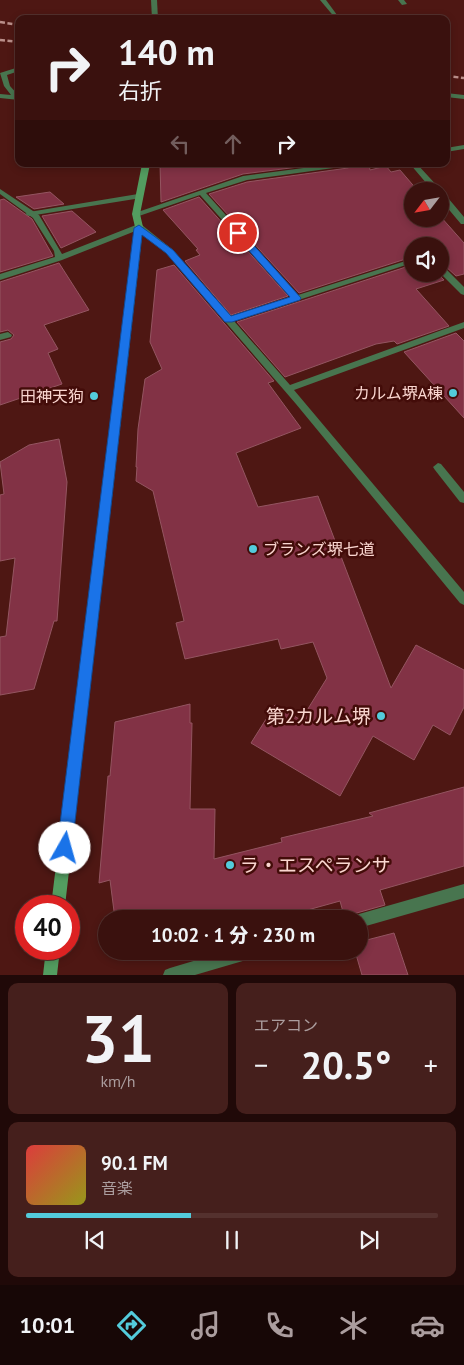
<!DOCTYPE html>
<html lang="ja">
<meta charset="utf-8">
<style>
:root{--surface:#3a110e;--page:#451f1c;--text:#f1f3f6;--muted:#ab9d9e;--line:#54312e;--accent:#53cbdb}
body{margin:0;font-family:"PT Sans","Noto Sans JP",sans-serif;background:var(--page);color:var(--text);height:100vh;display:flex;flex-direction:column;font-size:19px;white-space:nowrap}
*{box-sizing:border-box;margin:0}
p{font-size:16px;color:var(--muted)}
.icon{flex:none;width:28px;height:28px;fill:none;stroke:currentColor;stroke-width:2;stroke-linecap:round;stroke-linejoin:round}
.map{position:relative;height:975px;overflow:hidden}
.drawer{display:flex;flex-direction:column;gap:8px;padding:8px;background:#200908;flex:1}
.drawer>*{flex:none}
.guide{position:absolute;left:15px;top:15px;width:435px;height:152px;border-radius:10px;box-shadow:0 2px 8px #0003,0 0 0 1px var(--line);background:#3a110e;color:var(--text);overflow:hidden}
.needle{width:32px;rotate:239deg}
.tools{position:absolute;left:404px;top:182px;display:grid;gap:10px}
.tools a{display:grid;place-items:center;width:45px;height:45px;border-radius:50%;background:var(--surface);box-shadow:0 2px 8px #0003,0 0 0 1px var(--line);font-size:25px}
.speed{position:absolute;left:15px;top:895px;display:flex;gap:10px;font-size:25px;font-weight:700;text-align:center}
.speed>*{display:grid;place-content:center;width:65px;height:65px;border-radius:50%;background:var(--surface);box-shadow:0 2px 8px #0003,0 0 0 1px var(--line);line-height:1}
.speed .limit{border:8px solid #d22;background:#fff;color:#111}
.pin{position:absolute;display:grid;place-items:center;width:42px;height:42px;color:#fff;margin:-21px;border:2px solid #fff;border-radius:50%;box-shadow:0 1px 5px #0007}
.me{position:absolute;width:55px;margin:-28px;rotate:7deg;stroke-linejoin:round;filter:drop-shadow(0 0 4px #0008)}
.turn{display:flex;align-items:center;gap:18px;height:105px;padding:0 20px;font-size:22px}
.turn .icon{width:65px;height:65px;stroke-width:2.5}
.turn b{display:block;font-size:35px;line-height:42px}
.lanes{display:flex;align-items:center;height:48px;padding:0 20px;background:#0003;justify-content:center;gap:25px;direction:ltr}
.lanes .off{opacity:.35}
.big{font-size:38px;font-weight:800;line-height:1.1}
.drawer .card{flex:1;display:flex;flex-direction:column;justify-content:center;gap:8px;min-width:0;padding:0 18px;border-radius:10px;background:var(--page)}
.drawer .dial{align-items:center;gap:0}
.dial b{font-size:65px;line-height:1}
.song{display:flex;align-items:center;gap:15px}
.cover{width:60px;height:60px;border-radius:8px;background:linear-gradient(135deg,hsl(0 70% 55%),hsl(60 70% 35%))}
.played{height:5px;border-radius:2px;background:linear-gradient(90deg,var(--accent) 40%,var(--line) 40%)}
.keys{display:flex;justify-content:space-around;direction:ltr}
.heat{display:flex;justify-content:space-between;align-items:center;font-size:28px;direction:ltr}
.drawer .tiles{flex:1;display:grid;gap:8px;grid-template-columns:1fr 1fr}
.card:last-child{grid-column:span 2}
.trip{position:absolute;left:98px;top:910px;width:270px;height:50px;border-radius:25px;background:var(--surface);box-shadow:0 2px 8px #0003,0 0 0 1px var(--line);font-weight:800;line-height:50px;text-align:center}
.dock{display:flex;height:80px;justify-content:space-around;align-items:center;background:#170706;color:var(--muted)}
.dock .icon{width:35px;height:35px}
.dock .selected{color:var(--accent)}
.dock b{font-size:22px;color:var(--text)}
.map>svg:first-child{display:block}
</style>
<div class="map">
<svg width="464" height="975" viewBox="0 0 464 975">
<rect width="100%" height="100%" fill="#4e1713"/>
<!-- building -->
<g fill="#823245" stroke="#945561">
<polygon points="160,164 322,164 243,174 161,202"/>
<polygon points="354,164 369,164 370,170 386,166 391,172 400,170 418,191 412,191 412,219 440,219 440,216 464,243 464,274 456,276 444,265 440,264 440,246 412,246 412,257 299,293 209,194 247,182 348,168"/>
<polygon points="50,192 64,204 34,209 16,197"/>
<polygon points="199,197 288,296 231,315 185,261 200,255 196,250 198,249 163,210"/>
<polygon points="4,199 32,219 53,256 0,272 0,200"/>
<polygon points="72,211 96,232 61,248 42,216"/>
<polygon points="59,263 89,310 44,325 58,349 48,353 62,384 0,405 0,342 11,339 14,335 8,330 0,332 0,282"/>
<polygon points="174,265 274,381 268,383 301,428 236,453 258,507 318,496 391,688 416,645 464,670 464,707 450,735 433,725 414,760 373,736 340,796 251,743 275,705 301,720 327,678 313,642 281,649 278,639 185,659 176,623 184,621 153,491 136,481 137,467 136,467 138,429 145,379 162,369 150,342 157,270"/>
<polygon points="412,265 412,274 438,274 444,280 416,289 449,326 397,344 394,341 376,344 285,377 237,322"/>
<polygon points="456,333 464,341 464,418 404,352"/>
<polygon points="59,439 67,482 57,621 54,621 34,689 0,695 0,637 6,636 15,558 0,561 0,495 4,494 0,462 29,445"/>
<polygon points="190,704 190,723 192,723 190,809 215,809 214,859 282,842 281,838 373,816 369,813 464,787 464,866 380,890 385,905 353,914 351,919 345,919 340,901 275,919 115,919 110,880 99,883 108,776 110,776 115,722"/>
<polygon points="394,933 408,975 362,975 355,951 359,951 359,942"/>
</g>
<g fill="none" stroke-linecap="round" stroke-linejoin="round">
<!-- lane -->
<g fill="#48754f" fill-rule="evenodd">
<polygon points="320,0 326,0 340,19 336,19"/>
<polygon points="398,0 404,0 407,4 402,5"/>
<polygon points="410,164 417,164 440,189 441,191 440,192 443,192 464,217 464,224 461,224 440,199 440,191 433,191"/>
<polygon points="138,194 141,194 141,198 29,216 25,214 29,212"/>
<polygon points="8,332 12,335 11,337 0,340 0,334"/>
<polygon points="438,463 441,464 464,492 464,503 460,502 435,470 433,467"/>
</g>
<!-- street -->
<g fill="#48754f" fill-rule="evenodd">
<polygon points="151,0 157,0 158,19 152,19"/>
<polygon points="19,67 19,71 7,75 10,86 19,96 19,100 0,98 0,94 11,95 4,86 0,73"/>
<polygon points="446,93 464,95 464,99 446,97"/>
<polygon points="464,145 464,149 446,152 446,148"/>
<polygon points="334,164 352,164 348,166 247,180 206,193 298,295 412,259 412,263 234,321 290,385 464,322 464,328 294,390 464,592 464,605 460,603 296,404 167,254 138,230 62,260 0,280 0,274 55,257 54,251 33,218 0,194 0,189 39,215 62,254 136,225 142,225 173,250 230,317 291,297 200,195 139,216 136,216 132,214 243,176"/>
<polygon points="440,266 443,266 464,287 464,295 461,294 440,273"/>
<polygon points="464,884 464,898 359,928 359,919 353,919 354,916 359,914"/>
<polygon points="227,951 260,951 258,956 253,958 195,975 163,975 165,970 170,968"/>
</g>
<!-- secondary -->
<g fill="#539d60" fill-rule="evenodd">
<polygon points="142,164 150,164 140,214 143,227 65,906 51,906 135,227 132,214"/>
<polygon points="46,949 60,949 57,975 43,975"/>
</g>
<!-- rail -->
<g stroke="#ba8f8a" stroke-width="2.5" stroke-dasharray="5 2.5" stroke-linecap="butt">
<polyline points="0,22 19,25"/>
<polyline points="0,40 19,42"/>
<polyline points="446,76 464,78"/>
</g>
</g>
<!-- route -->
<polygon fill="#1a73e8" stroke="#114b97" points="139,225 173,250 231,316 290,297 235,235 235,231 241,231 301,298 300,300 232,322 225,322 166,253 142,235 72,848 70,853 65,856 59,853 57,848 134,228"/>
<!-- markers -->
<g fill="#53cbdb" stroke="#430c09" stroke-width="2">
<circle cx="453" cy="393" r="5"/>
<circle cx="94" cy="396" r="5"/>
<circle cx="253" cy="549" r="5"/>
<circle cx="381" cy="716" r="5"/>
<circle cx="230" cy="865" r="5"/>
</g>
<g text-anchor="middle" stroke-width="5" stroke-linejoin="round" paint-order="stroke">
<!-- poi labels -->
<g font-size="16" fill="#fad6d0" stroke="#430c09" text-anchor="end">
<text x="443" y="399">カルム堺A棟</text>
<text x="84" y="402">田神天狗</text>
<text x="263" y="555" text-anchor="start">ブランズ堺七道</text>
</g>
<!-- near-poi labels -->
<g font-size="19" fill="#fad6d0" stroke="#430c09" text-anchor="end">
<text x="371" y="723">第2カルム堺</text>
<text x="240" y="872" text-anchor="start">ラ・エスペランサ</text>
</g>
</g>
</svg>
<div class="tools">
<a><svg class="needle" viewBox="-14 -14 28 28"><path d="M0-13l5 13h-10z" fill="#e53935"/><path d="M0 13l5-13h-10z" fill="#ab9d9e"/></svg></a>
<a><svg class="icon" aria-label="sound" viewBox="0 0 24 24"><path d="M4 9h4l5-4v14l-5-4H4zM17 9q2 3 0 6"/></svg></a>
</div>
<div class="speed"><div class="limit">40</div></div>
<div class="pin" style="left:238px;top:233px;background:#d93025"><svg class="icon" aria-label="arrive" viewBox="0 0 24 24"><path d="M6 21V4h12l-3 4 3 4H6"/></svg></div>
<svg class="me" style="left:65px;top:848px" viewBox="-20 -20 40 40"><circle r="19" fill="#fff"/><path d="M0-13L10 11 0 6-10 11z" fill="#1a73e8"/></svg>
<div class="trip">10:02 · 1 分 · 230 m</div>
<div class="guide">
<div class="turn"><svg class="icon" aria-label="right" viewBox="0 0 24 24"><path d="M7 20v-9h11M14 6l5 5-5 5"/></svg><div><b>140 m</b>右折</div></div>
<div class="lanes"><svg class="icon off" aria-label="left" viewBox="0 0 24 24"><path d="M17 20v-9H6M10 6l-5 5 5 5"/></svg><svg class="icon off" aria-label="ahead" viewBox="0 0 24 24"><path d="M12 20V5M6 11l6-6 6 6"/></svg><svg class="icon" aria-label="right" viewBox="0 0 24 24"><path d="M7 20v-9h11M14 6l5 5-5 5"/></svg></div>
</div>
</div>
<section class="drawer">
<div class="tiles">
<div class="card dial"><b>31</b><p>km/h</p></div>
<div class="card"><p>エアコン</p>
<div class="heat"><a>−</a><b class="big">20.5°</b><a>+</a></div>
</div>
<div class="card">
<div class="song"><i class="cover"></i><div><b>90.1 FM</b><p>音楽</p></div></div>
<div class="played"></div>
<div class="keys"><svg class="icon" aria-label="previous" viewBox="0 0 24 24"><path d="M18 5L8 12l10 7zM5 5v14"/></svg><svg class="icon" aria-label="pause" viewBox="0 0 24 24"><path d="M8 5v14M16 5v14"/></svg><svg class="icon" aria-label="next" viewBox="0 0 24 24"><path d="M6 5l10 7-10 7zM19 5v14"/></svg></div>
</div>
</div>
</section>
<nav class="dock">
<b>10:01</b>
<svg class="icon selected" aria-label="directions" viewBox="0 0 24 24"><path d="M12 3l9 9-9 9-9-9zM9 14v-3h6M13 9l2 2-2 2"/></svg>
<svg class="icon" aria-label="music" viewBox="0 0 24 24"><path d="M9 18V5l10-2v13"/><circle cx="6" cy="18" r="3"/><circle cx="16" cy="16" r="3"/></svg>
<svg class="icon" aria-label="phone" viewBox="0 0 24 24"><path d="M5 4h4l2 5-3 2q2 4 5 5l2-3 5 2v4C11 20 4 13 5 4z"/></svg>
<svg class="icon" aria-label="climate" viewBox="0 0 24 24"><path d="M12 3v18M4 7l16 10M4 17L20 7"/></svg>
<svg class="icon" aria-label="car" viewBox="0 0 24 24"><path d="M5 17H2v-5l4-1 3-4h7l3 4 3 1v5h-3M9 17h6M6 11h13"/><circle cx="7" cy="17" r="2"/><circle cx="17" cy="17" r="2"/></svg>
</nav>
